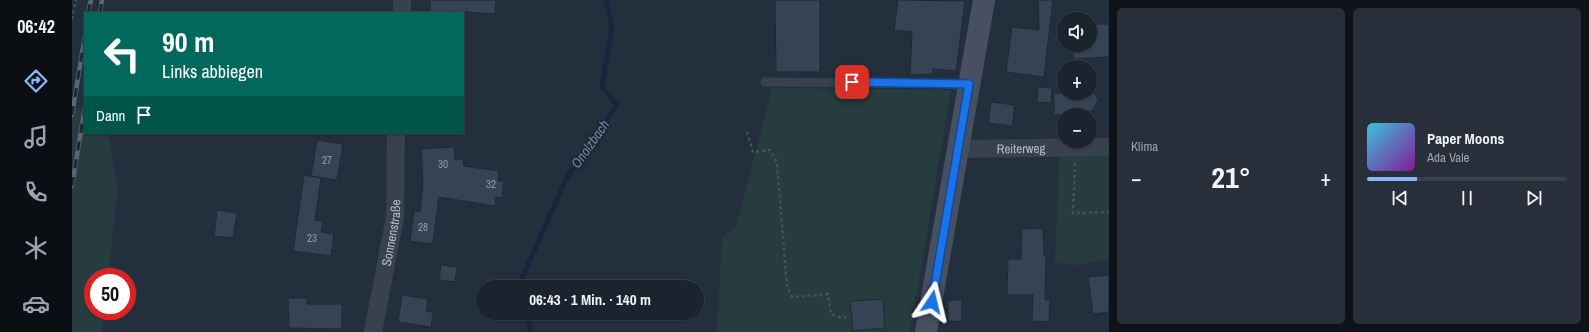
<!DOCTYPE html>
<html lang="de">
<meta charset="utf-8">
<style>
:root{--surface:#1b232e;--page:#282f3a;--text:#f1f3f6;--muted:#a0a4aa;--line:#39404a;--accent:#8ab4f8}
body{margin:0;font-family:"Archivo Narrow",sans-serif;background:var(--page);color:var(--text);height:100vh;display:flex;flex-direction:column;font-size:15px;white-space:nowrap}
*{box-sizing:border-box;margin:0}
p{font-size:13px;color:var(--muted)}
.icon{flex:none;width:22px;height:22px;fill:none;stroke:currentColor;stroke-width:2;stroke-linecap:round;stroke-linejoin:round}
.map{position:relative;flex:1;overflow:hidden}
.sheet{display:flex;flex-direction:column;gap:8px;padding:8px;background:#0f1319;width:480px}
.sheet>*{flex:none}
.banner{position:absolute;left:12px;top:12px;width:380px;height:122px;border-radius:0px;box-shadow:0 1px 3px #0004,0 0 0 1px var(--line);background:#00695c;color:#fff;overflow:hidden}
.tools{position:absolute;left:985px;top:12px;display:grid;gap:8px}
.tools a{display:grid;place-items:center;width:40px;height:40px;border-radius:50%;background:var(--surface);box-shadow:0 1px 3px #0004,0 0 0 1px var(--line);font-size:20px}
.speed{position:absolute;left:12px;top:268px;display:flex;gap:8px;font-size:20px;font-weight:700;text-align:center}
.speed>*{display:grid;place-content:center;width:52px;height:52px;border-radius:50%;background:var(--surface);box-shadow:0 1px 3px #0004,0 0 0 1px var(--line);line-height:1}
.speed .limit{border:6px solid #d22;background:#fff;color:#111}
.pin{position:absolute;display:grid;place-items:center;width:34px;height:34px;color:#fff;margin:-17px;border-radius:8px;box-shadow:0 2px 6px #0006}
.me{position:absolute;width:44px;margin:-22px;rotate:10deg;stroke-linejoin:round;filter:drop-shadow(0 0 3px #0008)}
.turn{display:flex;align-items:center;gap:14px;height:84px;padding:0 12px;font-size:18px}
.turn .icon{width:52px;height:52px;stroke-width:2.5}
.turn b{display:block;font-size:28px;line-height:34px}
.then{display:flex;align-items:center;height:38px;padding:0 12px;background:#0003;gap:8px;font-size:15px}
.big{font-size:30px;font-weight:700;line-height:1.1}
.sheet .widget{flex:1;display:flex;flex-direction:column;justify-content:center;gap:6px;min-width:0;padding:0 14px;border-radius:6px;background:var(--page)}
.song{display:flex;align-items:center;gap:12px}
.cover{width:48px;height:48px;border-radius:6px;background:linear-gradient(135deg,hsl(190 70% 55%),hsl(290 70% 35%))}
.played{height:4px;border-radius:2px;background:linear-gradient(90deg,var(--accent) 25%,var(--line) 25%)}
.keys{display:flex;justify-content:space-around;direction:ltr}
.heat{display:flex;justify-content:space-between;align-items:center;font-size:22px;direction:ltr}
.sheet .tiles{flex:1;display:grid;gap:8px;grid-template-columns:repeat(2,1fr)}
.trip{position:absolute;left:404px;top:280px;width:228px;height:40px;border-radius:20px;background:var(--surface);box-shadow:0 1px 3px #0004,0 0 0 1px var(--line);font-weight:700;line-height:40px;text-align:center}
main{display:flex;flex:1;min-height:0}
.tabs{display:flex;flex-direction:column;width:72px;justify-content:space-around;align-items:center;background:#0b0e12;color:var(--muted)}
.tabs .icon{width:28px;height:28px}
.tabs .on{color:var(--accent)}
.tabs b{font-size:18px;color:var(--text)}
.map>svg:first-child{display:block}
</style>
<main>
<nav class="tabs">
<b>06:42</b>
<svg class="icon on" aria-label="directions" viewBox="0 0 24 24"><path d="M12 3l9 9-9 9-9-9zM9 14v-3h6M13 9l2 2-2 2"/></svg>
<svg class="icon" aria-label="music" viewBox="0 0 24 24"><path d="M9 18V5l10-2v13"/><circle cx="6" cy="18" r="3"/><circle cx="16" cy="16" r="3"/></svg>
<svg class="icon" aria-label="phone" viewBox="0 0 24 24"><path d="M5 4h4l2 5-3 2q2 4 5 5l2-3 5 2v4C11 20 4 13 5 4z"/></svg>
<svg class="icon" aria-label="climate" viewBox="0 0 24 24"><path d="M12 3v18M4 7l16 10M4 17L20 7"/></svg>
<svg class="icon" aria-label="car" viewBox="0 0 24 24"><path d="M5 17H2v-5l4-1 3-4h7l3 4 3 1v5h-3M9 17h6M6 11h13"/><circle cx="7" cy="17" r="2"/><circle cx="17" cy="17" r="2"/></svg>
</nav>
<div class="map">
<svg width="1037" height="332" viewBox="0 0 1037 332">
<rect width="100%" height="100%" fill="#242f3e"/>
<!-- green -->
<g fill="#263c3f">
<polygon points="700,88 879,90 838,332 645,332 650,237 664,227"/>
<polygon points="0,107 13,109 13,133 36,133 46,188 36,277 21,277 21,311 32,311 30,332 0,332"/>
<polygon points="1037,151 1037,259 1007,265 983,263 987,154"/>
</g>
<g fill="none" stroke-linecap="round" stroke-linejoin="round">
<!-- stream -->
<g stroke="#17263c" stroke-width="5">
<polyline points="451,287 450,278 495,177 545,105 530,87 540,26 534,0"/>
<polyline points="455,313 458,332"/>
</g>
</g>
<!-- building -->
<g fill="#364354" stroke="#1f2835">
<polygon points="358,0 424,0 423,14 381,11 381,13 358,13"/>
<polygon points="703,0 748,0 748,72 704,72"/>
<polygon points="826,0 893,1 884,71 861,69 860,74 838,75 840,32 822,30"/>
<polygon points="966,0 981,0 972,77 934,72 940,27 967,30"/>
<polygon points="1018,24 1037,24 1037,57 1001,59 1001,45 1018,45"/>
<polygon points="966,87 980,88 979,103 965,102"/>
<polygon points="982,93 1023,93 1026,101 1020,111 1007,111 1007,115 982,115"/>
<polygon points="919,102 943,105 940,126 916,123"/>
<polygon points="245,140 271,144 265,180 239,176"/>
<polygon points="382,147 383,160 391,159 392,166 427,171 426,181 432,181 430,198 424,197 423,206 367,197 361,244 338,241 342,211 348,212 351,183 349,149"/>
<polygon points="232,175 249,178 243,220 251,221 249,232 262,234 259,256 221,251"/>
<polygon points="145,210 165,213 161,238 142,236"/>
<polygon points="971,228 972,255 974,255 973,300 978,300 977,322 960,321 961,295 935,295 936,259 949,259 950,229"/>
<polygon points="369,265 385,267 383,282 367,280"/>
<polygon points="1037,275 1037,312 1021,314 1016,277"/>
<polygon points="330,295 356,299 354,311 361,312 359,327 326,322"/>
<polygon points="216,298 235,298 235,304 270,304 270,329 217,328"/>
<polygon points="811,299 813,328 781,331 778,301"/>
<polygon points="876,300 890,300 890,322 876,321"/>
</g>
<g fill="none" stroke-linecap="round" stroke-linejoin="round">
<!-- path -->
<g stroke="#3f5557" stroke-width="2.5" stroke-dasharray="3 3" stroke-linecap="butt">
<polyline points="0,19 4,0"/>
<polyline points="675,132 681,152 698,150 705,163 715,287 720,297 756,294 759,314 770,318 778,317"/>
<polyline points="1003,163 1001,213 1037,212"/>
</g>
<!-- service -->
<polyline stroke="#38414e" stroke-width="9" points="693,82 897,84"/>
<!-- minor -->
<g stroke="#38414e" stroke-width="18">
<polyline points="330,13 330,0"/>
<path id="s1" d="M886,149L1037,147"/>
<path id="s2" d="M301,332L323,217L324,133"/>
</g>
<!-- secondary -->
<polyline stroke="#465061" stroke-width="22" points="854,332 912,0"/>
<defs>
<g id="rail">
<polyline points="16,13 19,0"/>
<polyline points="28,13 30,0"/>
<polyline points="0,115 13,35"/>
<polyline points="0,186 13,106"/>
</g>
</defs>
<!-- rail casing -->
<use href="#rail" stroke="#5a6575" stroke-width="4.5"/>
<!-- rail -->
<use href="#rail" stroke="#1d2633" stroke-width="3" stroke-dasharray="9" stroke-linecap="butt"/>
</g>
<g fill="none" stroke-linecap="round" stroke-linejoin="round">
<defs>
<polyline id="route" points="780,82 897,84 860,302"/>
</defs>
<!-- route casing -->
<use href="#route" stroke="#114b97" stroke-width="10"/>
<!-- route -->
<use href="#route" stroke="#1a73e8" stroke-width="7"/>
</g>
<g text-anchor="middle" stroke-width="4" stroke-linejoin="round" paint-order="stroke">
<!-- number labels -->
<g font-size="11" fill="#929caa">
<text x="255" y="164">27</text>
<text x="371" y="168">30</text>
<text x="419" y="188">32</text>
<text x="351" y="231">28</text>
<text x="240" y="242">23</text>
</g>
<!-- street labels -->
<g font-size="13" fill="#b4bcc9" stroke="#1d2633">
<text dy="5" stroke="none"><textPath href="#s1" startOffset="63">Reiterweg</textPath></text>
<text dy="5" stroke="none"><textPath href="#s2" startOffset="101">Sonnenstraße</textPath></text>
</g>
<!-- water labels -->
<g font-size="14" font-style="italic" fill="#6d86a8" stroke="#1d2633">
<text transform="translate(518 144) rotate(-55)" y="5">Onolzbach</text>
</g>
</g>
</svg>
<div class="tools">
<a><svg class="icon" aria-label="sound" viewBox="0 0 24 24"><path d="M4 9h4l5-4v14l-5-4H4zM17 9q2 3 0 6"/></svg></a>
<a>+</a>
<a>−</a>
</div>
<div class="speed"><div class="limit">50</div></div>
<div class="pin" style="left:780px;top:82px;background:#d93025"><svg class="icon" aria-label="arrive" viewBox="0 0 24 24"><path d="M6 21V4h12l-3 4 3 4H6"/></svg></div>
<svg class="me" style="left:860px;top:302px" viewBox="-20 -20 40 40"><path d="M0-17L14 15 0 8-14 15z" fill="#1a73e8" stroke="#fff" stroke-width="4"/></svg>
<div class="trip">06:43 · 1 Min. · 140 m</div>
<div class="banner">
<div class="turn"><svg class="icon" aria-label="left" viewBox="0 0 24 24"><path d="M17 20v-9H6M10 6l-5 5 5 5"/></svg><div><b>90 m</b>Links abbiegen</div></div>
<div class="then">Dann<svg class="icon" aria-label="arrive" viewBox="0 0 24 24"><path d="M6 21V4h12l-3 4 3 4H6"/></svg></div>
</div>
</div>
<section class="sheet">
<div class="tiles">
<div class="widget"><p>Klima</p>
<div class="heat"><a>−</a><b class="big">21°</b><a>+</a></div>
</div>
<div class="widget">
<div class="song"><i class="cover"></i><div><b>Paper Moons</b><p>Ada Vale</p></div></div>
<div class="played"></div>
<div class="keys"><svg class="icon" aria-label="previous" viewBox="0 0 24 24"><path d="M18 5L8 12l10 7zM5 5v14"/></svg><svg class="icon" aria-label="pause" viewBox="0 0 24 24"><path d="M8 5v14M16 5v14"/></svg><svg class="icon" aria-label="next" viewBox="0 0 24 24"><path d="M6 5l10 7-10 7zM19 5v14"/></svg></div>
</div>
</div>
</section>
</main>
